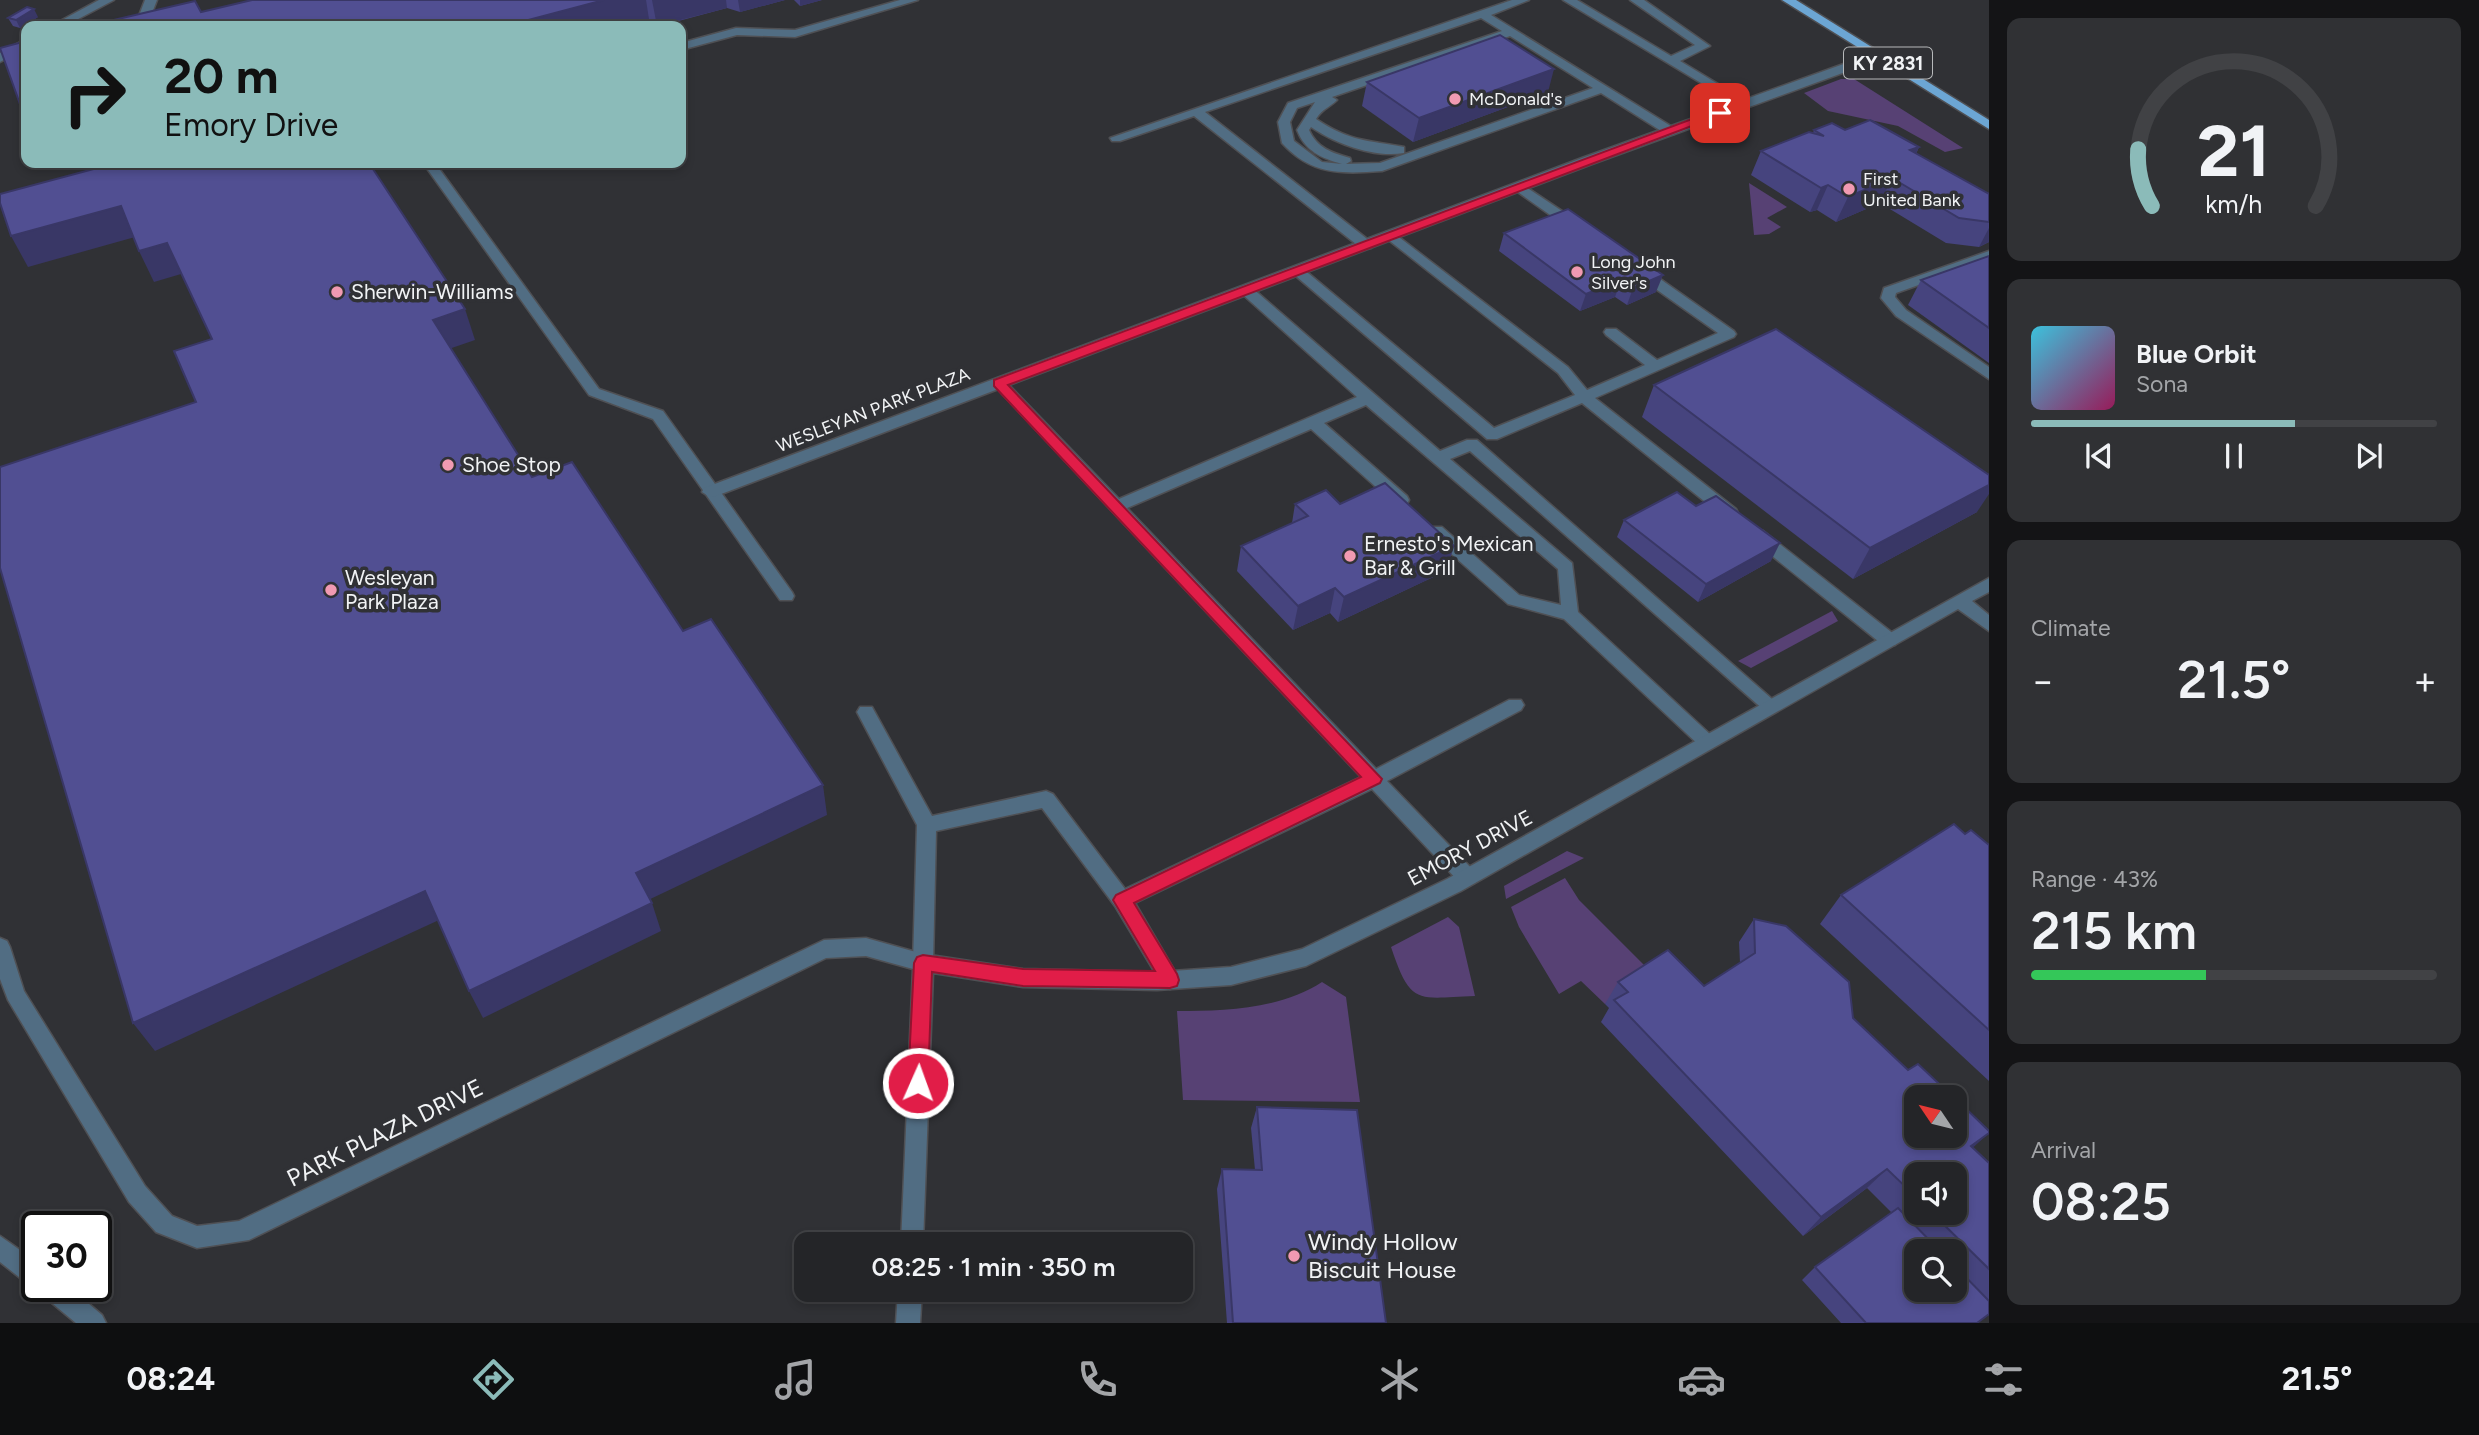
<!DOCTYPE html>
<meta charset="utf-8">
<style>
:root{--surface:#242528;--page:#303134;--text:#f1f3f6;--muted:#a3a5a8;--line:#414245;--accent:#8bbbb9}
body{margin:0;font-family:Figtree,sans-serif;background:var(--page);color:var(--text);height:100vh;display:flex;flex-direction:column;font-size:26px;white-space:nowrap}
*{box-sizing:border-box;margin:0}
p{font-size:23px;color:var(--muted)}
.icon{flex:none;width:38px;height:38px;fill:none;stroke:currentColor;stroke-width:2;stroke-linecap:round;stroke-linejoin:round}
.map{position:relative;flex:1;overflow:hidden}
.panel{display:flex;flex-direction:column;gap:18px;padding:18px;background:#141416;width:490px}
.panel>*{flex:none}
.guide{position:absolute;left:21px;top:21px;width:665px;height:147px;border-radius:14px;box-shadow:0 4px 10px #0003,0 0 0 2px var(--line);background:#8bbbb9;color:#111;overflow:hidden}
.needle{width:46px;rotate:305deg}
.buttons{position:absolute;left:1904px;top:1085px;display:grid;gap:14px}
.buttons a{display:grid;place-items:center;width:63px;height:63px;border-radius:14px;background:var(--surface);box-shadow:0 4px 10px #0003,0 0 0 2px var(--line);font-size:35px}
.speed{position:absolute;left:21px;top:1211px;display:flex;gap:14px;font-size:35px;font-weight:700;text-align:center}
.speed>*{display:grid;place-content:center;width:91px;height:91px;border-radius:50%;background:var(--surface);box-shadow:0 4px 10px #0003,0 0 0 2px var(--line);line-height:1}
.speed .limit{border:4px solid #111;border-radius:10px;background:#fff;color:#111}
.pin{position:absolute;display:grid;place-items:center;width:60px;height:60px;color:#fff;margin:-30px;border-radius:14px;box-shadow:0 4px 10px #0006}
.me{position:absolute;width:77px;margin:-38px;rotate:2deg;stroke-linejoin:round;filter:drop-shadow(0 0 5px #0008)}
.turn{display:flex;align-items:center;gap:24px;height:147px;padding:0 28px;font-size:32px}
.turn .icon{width:91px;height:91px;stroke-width:2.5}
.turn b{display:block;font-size:49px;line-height:60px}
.big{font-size:52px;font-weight:600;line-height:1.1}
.panel .card{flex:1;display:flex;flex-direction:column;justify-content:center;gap:10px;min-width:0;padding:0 24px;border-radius:14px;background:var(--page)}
.panel .dial{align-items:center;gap:0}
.dial svg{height:182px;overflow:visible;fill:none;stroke:var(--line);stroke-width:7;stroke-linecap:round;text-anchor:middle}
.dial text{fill:var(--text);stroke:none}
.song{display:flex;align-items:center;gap:21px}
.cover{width:84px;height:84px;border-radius:10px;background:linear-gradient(135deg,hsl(190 70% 55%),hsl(330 70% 35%))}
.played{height:7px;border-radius:4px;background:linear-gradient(90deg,var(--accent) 65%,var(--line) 65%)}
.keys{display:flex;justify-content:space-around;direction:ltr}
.heat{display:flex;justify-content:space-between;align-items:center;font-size:38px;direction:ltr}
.charge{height:10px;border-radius:5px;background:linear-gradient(90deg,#34c759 43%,var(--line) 0)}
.trip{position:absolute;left:794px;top:1232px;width:399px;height:70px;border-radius:14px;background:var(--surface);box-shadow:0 4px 10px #0003,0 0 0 2px var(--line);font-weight:600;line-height:70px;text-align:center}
.tab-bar{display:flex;height:112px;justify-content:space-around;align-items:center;background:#0e0f10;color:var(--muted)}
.tab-bar .icon{width:49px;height:49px}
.tab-bar .current{color:var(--accent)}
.tab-bar b{font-size:32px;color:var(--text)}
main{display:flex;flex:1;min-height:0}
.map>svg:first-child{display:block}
</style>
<main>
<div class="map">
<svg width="1989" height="1323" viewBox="0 0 1989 1323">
<rect width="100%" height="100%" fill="#303135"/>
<!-- green -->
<g fill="#574174">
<polygon points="1841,79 1854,79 1963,148 1945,152 1898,126 1828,111 1804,93"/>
<polygon points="1749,183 1787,207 1767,218 1781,227 1769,234 1754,235"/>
<polygon points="1832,611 1838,621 1751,668 1738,661"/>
<polygon points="1567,851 1584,858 1506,899 1504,886"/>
<polygon points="1565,878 1579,900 1653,974 1605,1004 1581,981 1559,994 1519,927 1511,907"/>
<path d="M1448,917L1459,927L1475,996C1417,998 1411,1007 1391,947Z"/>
<path d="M1322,982L1346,997L1360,1102L1183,1100L1177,1011C1224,1011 1281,1009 1322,982Z"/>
</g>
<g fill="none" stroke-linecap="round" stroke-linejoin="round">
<defs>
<g id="lane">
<polygon points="145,0 157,0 147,26 135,26"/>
<polygon points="900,0 918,0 795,37 737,35 681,50 681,43 736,28 795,30"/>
<path d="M1512,0H1529L1491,15L1674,128V134H1666L1601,93L1382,171C1341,174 1311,175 1282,143L1278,122L1288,103L1502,31L1481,18L1205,112L1371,242V248H1361L1194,116L1120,141H1112L1110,138ZM1510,36L1593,88L1380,163L1346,164L1351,161L1350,158C1332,153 1317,148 1309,130L1311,127C1336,144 1374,158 1404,153V147C1368,140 1350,142 1316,119C1323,108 1329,108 1337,100L1332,97ZM1315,102L1297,130C1305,151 1321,158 1342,164L1322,162L1294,141L1290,122L1297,108Z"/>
<polygon points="1563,0 1577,0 1671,56 1695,45 1630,0 1644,0 1710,46 1680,61 1751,104 1741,107"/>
<polygon points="423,163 435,163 599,389 663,411 792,592 794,596 792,600 780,600 653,419 589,395"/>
<polygon points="1520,183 1580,223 1580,229 1570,229 1515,190 1513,187"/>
<polygon points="1391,231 1568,367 1587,390 1645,365 1606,335 1604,332 1606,329 1616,329 1657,360 1718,333 1636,275 1636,269 1646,269 1734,331 1736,334 1734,337 1595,398 1736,509 1738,513 1736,517 1724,517 1582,403 1497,439 1487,439 1290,271 1297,267 1302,268 1494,428 1575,395 1558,373 1386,238 1386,232"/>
<polygon points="1989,251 1989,260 1896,293 1895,297 1906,310 1989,367 1989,379 1896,316 1881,298 1884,288"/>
<polygon points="1246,286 1251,287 1440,451 1467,440 1477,440 1780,706 1777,711 1765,711 1470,451 1450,459 1572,563 1578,612 1713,737 1716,742 1713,747 1707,749 1701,747 1564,619 1508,604 1430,535 1428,531 1430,527 1442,527 1519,595 1561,605 1558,569 1366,405 1324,423 1407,496 1409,500 1407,504 1395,504 1311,429 1127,508 1376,769 1509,700 1521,700 1524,705 1521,710 1387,781 1474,871 1477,877 1474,883 1467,885 1460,883 1372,789 1135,903 1180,980 1177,986 1170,989 1163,986 1115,906 1042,808 936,831 933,963 930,969 923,972 916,969 913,963 917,825 857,712 860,707 872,707 932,816 1046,791 1053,794 1125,889 1361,777 992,383 999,378 1004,380 1119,499 1357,397 1241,293 1239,290"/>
<polygon points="1757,529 1763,531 1895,635 1898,640 1895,645 1883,645 1751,539 1749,535 1751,531"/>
</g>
<g id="street">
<polygon points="99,0 114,0 65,26 51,26"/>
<polygon points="26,39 26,48 0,62 0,53"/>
<polygon points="1877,52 1883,56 1881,59 1592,164 716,496 710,497 702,492 704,488 1582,158"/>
<polygon points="1989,578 1989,592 1972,601 1989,615 1989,631 1958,609 1461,891 1306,966 1231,985 1157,990 1023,987 933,973 923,1244 901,1244 913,969 866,956 826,958 249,1240 197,1248 156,1232 129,1202 8,1000 0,979 0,938 7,941 10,947 24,991 145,1186 172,1216 197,1226 239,1221 824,940 866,938 923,954 1023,969 1157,972 1231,967 1302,949 1447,879"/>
<polygon points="0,1236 37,1262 37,1286 68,1286 102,1315 106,1323 76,1323 41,1294 38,1288 29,1285 0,1262"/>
<polygon points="898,1290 922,1290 920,1323 896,1323"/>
</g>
<polygon id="primary" points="1782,0 1796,0 1989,120 1989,129"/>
</defs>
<!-- lane casing -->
<use href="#lane" stroke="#4f5054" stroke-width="3"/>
<!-- street casing -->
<use href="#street" stroke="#4f5054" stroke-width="3"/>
<!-- primary casing -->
<use href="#primary" stroke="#4f5054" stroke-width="3"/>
<!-- lane -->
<use href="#lane" fill="#516d83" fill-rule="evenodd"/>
<!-- street -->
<use href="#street" fill="#516d83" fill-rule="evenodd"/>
<!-- primary -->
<use href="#primary" fill="#6ca6d4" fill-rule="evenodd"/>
</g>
<!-- wall -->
<g fill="#46447e" fill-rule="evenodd">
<polygon points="252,0 785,0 740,12 727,8 660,26 656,26 649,19"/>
<polygon points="794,0 822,0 800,6"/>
<polygon points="38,17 20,28 13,26 8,18"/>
<polygon points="1367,82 1548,92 1413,142 1362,106"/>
<polygon points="1814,130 1845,130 1919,147 1916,154 1989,194 1989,242 1979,247 1946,243 1880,203 1836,222 1817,210 1810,212 1751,175 1761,151 1813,133"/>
<polygon points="1504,233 1656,292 1627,305 1615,297 1580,311 1499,251"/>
<polygon points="1989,256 1989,363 1908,305 1921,280"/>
<polygon points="1654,385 1977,512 1853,579 1642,417"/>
<polygon points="1295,504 1340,504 1454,546 1446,571 1338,622 1330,613 1293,630 1237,571 1241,546 1292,523"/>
<polygon points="1696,506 1771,561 1698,602 1617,537 1624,520"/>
<polygon points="1965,834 1989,845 1989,1081 1820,924 1841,895"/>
<path d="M1754,919L1853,1018L1973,1148L1989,1163V1314L1977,1323H1841L1802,1280L1815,1267L1892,1213L1867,1188L1803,1236L1601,1022L1609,1008L1605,1004L1618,982L1704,986L1740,963L1739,942ZM1916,1174L1955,1213H1916ZM1916,1251H1955V1290Z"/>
<polygon points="1257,1107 1386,1323 1227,1323 1217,1189 1222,1169 1255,1170 1251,1128"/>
</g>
<!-- shaded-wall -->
<g fill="#393766">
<polygon points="604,0 646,0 649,19 622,26 529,26 528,20"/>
<polygon points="652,0 726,0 727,8 657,26"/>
<polygon points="738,0 785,0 740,12"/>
<polygon points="800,0 822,0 800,6"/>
<polygon points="34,9 38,17 20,28 16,20"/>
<polygon points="1554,69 1548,92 1413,142 1419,118"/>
<polygon points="1919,147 1908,171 1910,150"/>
<polygon points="1892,178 1880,203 1836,222 1848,197"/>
<polygon points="1828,185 1817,210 1810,212 1821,188"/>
<polygon points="121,206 135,237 28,267 11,236"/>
<polygon points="1989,228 1989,242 1979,247"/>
<polygon points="167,243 181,274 154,282 139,251"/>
<polygon points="1663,275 1656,292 1627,305 1633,288"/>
<polygon points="1621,280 1615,297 1580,311 1586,294"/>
<polygon points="465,309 475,340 443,351 433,320"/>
<polygon points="1989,485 1989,494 1977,512 1853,579 1870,548"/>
<polygon points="1780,543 1771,561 1698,602 1706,584"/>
<polygon points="1454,546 1446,571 1338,622 1344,597"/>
<polygon points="1335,588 1330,613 1293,630 1298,606"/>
<polygon points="823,785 827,815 644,902 636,873"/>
<polygon points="425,891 439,920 155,1051 133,1023"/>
<polygon points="652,903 661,931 483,1018 469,991"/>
<polygon points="1989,1133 1968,1152 1971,1146"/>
<polygon points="1887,1169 1867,1188 1803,1236 1821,1217"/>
</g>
<!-- building -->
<g fill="#514f92" stroke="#393766" stroke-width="2">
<polygon points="252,0 604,0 528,20 533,26 88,26 195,1 201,12"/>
<polygon points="27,7 34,9 16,20 8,18"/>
<polygon points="1500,35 1554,69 1419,118 1367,82"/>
<polygon points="26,41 26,121 0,48"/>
<polygon points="1870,120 1919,147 1910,150 1989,194 1989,222 1959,218 1892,178 1848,197 1828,185 1821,188 1761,151 1809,132 1824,136 1814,130 1832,123 1845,130"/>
<polygon points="116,163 369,163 465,309 433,320 532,477 572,462 683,631 711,619 823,785 636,873 652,903 469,991 425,891 133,1023 0,568 0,467 196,402 174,351 212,339 167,243 139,251 121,206 11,236 0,203 0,194"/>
<polygon points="1568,209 1663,275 1633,288 1621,280 1586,294 1504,233"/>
<polygon points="1989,256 1989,328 1921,280"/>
<polygon points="1776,329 1989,475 1989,485 1870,548 1654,385"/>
<polygon points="1385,483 1454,546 1344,597 1335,588 1298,606 1241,546 1308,516 1295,504 1326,490 1340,504"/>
<polygon points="1677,492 1696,506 1716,496 1780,543 1706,584 1624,520"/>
<polygon points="1954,824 1965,834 1971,830 1989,845 1989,1030 1841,895"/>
<polygon points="1754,919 1786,926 1849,982 1853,1018 1908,1070 1918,1064 1953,1097 1916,1097 1916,1136 1955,1136 1955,1098 1989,1131 1989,1133 1971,1146 1989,1163 1989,1269 1932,1213 1955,1213 1955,1174 1916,1174 1916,1197 1887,1169 1821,1217 1614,1000 1628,992 1618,982 1668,950 1704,986 1755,953"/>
<polygon points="1257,1107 1357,1110 1386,1323 1233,1323 1222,1169 1262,1170"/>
<polygon points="1898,1208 1940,1251 1916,1251 1916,1290 1955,1290 1955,1266 1989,1301 1989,1314 1977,1323 1866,1323 1815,1267"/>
</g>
<!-- route -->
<polygon fill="#e11d48" stroke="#92132f" stroke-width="2" points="1716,110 1726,113 1008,385 1382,779 1380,783 1134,903 1177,974 1179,980 1177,986 1170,988 1023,986 932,972 928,1083 925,1090 918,1092 911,1090 908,1083 914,963 917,957 923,955 1023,969 1155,971 1116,905 1113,900 1116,895 1361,777 994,386 994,380"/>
<!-- markers -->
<g fill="#f19ab2" stroke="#303135" stroke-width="2.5">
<circle cx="1455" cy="99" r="7"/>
<circle cx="1849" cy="189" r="7"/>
<circle cx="1577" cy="272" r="7"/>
<circle cx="337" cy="292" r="7"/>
<circle cx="448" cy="465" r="7"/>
<circle cx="1350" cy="556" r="7"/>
<circle cx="331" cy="590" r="7"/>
<circle cx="1294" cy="1256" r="7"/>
</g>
<g text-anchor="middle" stroke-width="7" stroke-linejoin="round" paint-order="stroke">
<!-- far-poi labels -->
<g font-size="18" fill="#f1f3f5" stroke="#303135" text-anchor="start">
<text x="1469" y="105">McDonald's</text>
<text x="1863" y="185">First<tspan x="1863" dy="21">United Bank</tspan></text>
<text x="1591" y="268">Long John<tspan x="1591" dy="21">Silver's</tspan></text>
</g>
<!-- far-street labels -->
<g font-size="18" fill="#f1f3f5" stroke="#303135">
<text transform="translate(873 410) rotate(-21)" y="6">WESLEYAN PARK PLAZA</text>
</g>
<!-- shield labels -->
<rect fill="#303135" stroke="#b7b9bb" stroke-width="2" x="1844" y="47.5" width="88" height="31" rx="5"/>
<g font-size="19" font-weight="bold" fill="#f1f3f5">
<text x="1888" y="70">KY 2831</text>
</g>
<!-- poi labels -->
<g font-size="21" fill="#f1f3f5" stroke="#303135" text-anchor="start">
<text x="351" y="299">Sherwin-Williams</text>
<text x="462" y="472">Shoe Stop</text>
<text x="1364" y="551">Ernesto's Mexican<tspan x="1364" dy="24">Bar &amp; Grill</tspan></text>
<text x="345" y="585">Wesleyan<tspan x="345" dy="24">Park Plaza</tspan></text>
</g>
<!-- street labels -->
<g font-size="21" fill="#f1f3f5" stroke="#303135">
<text transform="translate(1470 848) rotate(-28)" y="7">EMORY DRIVE</text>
</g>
<!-- near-street labels -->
<g font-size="24" fill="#f1f3f5" stroke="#303135">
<text transform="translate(385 1133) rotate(-26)" y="8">PARK PLAZA DRIVE</text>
</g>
<!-- near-poi labels -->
<g font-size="24" fill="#f1f3f5" stroke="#303135" text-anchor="start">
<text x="1308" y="1250">Windy Hollow<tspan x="1308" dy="28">Biscuit House</tspan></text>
</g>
</g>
</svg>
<div class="buttons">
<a><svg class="needle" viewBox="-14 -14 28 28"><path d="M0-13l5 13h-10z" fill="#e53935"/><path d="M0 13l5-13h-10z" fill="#a3a5a8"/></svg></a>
<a><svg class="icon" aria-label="sound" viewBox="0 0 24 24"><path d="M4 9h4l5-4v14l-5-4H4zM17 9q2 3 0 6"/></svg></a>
<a><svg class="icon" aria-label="search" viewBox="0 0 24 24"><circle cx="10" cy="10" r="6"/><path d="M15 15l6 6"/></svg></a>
</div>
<div class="speed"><div class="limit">30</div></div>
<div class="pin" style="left:1720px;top:113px;background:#d93025"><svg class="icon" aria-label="arrive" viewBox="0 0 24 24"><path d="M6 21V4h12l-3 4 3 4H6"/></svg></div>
<svg class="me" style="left:918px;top:1083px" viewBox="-20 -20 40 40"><circle r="17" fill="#e11d48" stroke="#fff" stroke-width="3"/><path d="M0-11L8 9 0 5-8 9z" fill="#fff"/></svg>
<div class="trip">08:25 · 1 min · 350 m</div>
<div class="guide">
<div class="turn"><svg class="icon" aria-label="right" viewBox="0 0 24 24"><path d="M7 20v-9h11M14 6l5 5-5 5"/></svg><div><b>20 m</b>Emory Drive</div></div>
</div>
</div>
<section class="panel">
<div class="card dial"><svg viewBox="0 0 100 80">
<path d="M14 69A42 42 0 1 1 86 69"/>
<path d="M14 69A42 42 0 0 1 8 44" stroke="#8bbbb9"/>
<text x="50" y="56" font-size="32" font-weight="700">21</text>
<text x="50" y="72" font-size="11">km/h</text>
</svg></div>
<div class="card">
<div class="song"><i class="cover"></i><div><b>Blue Orbit</b><p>Sona</p></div></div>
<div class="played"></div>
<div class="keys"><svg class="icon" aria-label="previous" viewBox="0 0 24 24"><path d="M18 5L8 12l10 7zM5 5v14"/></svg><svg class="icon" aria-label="pause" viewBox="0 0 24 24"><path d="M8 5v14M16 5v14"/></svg><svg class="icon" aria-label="next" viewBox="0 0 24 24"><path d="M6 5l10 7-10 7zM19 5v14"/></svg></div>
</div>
<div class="card"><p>Climate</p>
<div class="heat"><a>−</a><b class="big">21.5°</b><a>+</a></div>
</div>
<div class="card"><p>Range · 43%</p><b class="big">215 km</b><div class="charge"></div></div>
<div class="card"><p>Arrival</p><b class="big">08:25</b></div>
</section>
</main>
<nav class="tab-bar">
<b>08:24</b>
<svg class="icon current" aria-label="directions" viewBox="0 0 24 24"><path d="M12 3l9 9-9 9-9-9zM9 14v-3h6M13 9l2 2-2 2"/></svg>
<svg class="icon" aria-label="music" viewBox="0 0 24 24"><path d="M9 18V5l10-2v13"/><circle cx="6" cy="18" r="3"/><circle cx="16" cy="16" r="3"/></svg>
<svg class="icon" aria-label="phone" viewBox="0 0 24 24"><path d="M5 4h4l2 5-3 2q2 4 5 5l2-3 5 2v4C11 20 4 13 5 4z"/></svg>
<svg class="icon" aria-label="climate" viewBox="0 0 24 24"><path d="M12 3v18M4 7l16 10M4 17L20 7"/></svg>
<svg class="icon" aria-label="car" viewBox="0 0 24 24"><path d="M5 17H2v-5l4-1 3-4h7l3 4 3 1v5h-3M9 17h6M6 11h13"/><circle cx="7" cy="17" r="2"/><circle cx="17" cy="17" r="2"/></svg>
<svg class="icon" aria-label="filters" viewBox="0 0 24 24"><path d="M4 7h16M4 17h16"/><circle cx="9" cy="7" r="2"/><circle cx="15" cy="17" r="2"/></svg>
<b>21.5°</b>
</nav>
